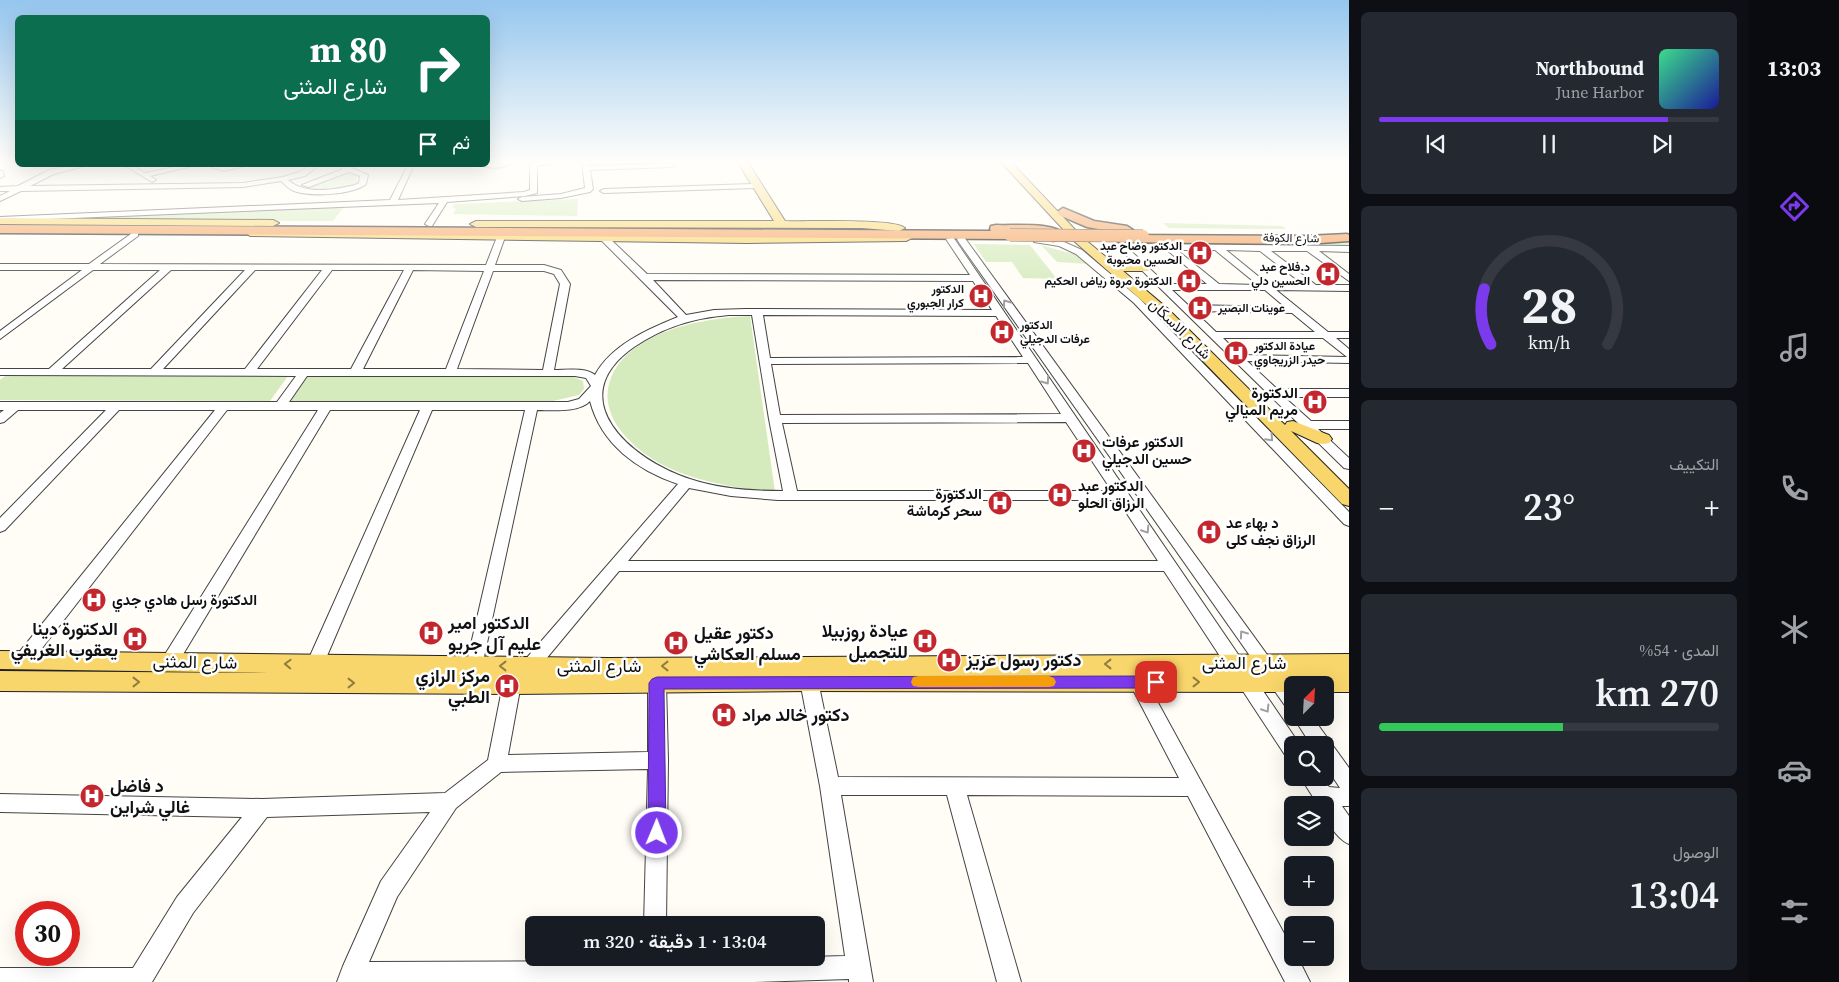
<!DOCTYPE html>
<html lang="ar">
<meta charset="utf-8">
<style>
:root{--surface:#171b24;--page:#242831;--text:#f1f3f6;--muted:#9ea1a6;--line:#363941;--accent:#7c3aed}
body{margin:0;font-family:"Source Serif 4",Vazirmatn,serif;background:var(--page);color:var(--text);direction:rtl;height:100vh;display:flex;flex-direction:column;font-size:19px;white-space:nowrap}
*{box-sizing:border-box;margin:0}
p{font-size:16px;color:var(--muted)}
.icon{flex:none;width:28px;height:28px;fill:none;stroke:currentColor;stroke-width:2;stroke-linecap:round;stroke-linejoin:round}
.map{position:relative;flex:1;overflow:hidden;direction:ltr}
.side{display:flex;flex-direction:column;gap:12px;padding:12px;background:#0d0f14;width:400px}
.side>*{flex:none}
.hud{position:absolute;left:15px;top:15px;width:475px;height:152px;border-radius:8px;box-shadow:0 5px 20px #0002;direction:rtl;background:#0b6e4f;color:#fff;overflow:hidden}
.needle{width:32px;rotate:24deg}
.fabs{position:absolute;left:1284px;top:676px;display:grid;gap:10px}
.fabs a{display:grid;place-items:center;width:50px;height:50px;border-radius:8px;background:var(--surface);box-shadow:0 5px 20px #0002;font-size:25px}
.speed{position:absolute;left:15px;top:901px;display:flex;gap:10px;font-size:25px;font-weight:700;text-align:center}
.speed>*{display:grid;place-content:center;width:65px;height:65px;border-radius:50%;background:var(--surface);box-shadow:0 5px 20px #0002;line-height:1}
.speed .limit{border:8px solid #d22;background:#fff;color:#111}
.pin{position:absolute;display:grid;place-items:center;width:42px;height:42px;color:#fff;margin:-21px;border-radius:10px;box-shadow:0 2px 8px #0006}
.me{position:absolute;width:55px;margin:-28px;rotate:1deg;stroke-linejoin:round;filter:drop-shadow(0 0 4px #0008)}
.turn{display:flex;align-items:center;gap:18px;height:105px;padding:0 20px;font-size:22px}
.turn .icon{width:65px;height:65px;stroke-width:2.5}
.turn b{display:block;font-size:35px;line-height:42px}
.then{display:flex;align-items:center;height:48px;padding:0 20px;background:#0003;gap:10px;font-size:19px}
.big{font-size:38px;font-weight:600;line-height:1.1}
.side .tile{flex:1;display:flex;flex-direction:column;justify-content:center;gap:8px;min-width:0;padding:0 18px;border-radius:8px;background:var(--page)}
.side .dial{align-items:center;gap:0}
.dial svg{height:130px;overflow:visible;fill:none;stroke:var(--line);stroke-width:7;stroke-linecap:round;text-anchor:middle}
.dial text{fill:var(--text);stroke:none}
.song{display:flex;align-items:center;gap:15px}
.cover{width:60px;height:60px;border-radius:8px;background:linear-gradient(135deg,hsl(150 70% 55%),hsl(240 70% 35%))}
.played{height:5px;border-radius:2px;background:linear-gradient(90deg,var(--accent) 85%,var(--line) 85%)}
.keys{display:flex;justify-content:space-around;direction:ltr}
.heat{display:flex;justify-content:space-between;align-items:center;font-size:28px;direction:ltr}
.charge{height:8px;border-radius:4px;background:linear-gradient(90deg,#34c759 54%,var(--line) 0)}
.trip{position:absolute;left:525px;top:916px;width:300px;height:50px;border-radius:8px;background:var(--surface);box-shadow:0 5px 20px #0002;font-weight:600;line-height:50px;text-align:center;direction:rtl}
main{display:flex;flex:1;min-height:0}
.tab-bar{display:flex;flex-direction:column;width:90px;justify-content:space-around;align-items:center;background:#090b0e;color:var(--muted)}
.tab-bar .icon{width:35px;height:35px}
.tab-bar .selected{color:var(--accent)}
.tab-bar b{font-size:22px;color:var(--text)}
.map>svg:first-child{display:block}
</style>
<main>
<nav class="tab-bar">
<b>13:03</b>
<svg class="icon selected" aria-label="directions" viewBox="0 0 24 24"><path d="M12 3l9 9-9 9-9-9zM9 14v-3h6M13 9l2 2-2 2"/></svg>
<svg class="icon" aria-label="music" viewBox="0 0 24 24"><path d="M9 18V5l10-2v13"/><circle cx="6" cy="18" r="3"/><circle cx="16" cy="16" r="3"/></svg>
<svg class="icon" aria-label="phone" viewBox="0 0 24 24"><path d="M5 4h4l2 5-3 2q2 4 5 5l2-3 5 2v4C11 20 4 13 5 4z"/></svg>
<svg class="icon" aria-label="climate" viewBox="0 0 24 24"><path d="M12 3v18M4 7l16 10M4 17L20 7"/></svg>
<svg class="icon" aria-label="car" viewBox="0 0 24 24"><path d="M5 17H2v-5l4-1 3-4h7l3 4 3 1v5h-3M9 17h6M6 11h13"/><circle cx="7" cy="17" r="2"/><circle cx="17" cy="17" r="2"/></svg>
<svg class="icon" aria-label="filters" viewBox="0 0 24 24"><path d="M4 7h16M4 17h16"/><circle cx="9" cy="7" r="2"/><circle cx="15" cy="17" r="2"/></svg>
</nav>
<section class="side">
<div class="tile">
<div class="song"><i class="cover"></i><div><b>Northbound</b><p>June Harbor</p></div></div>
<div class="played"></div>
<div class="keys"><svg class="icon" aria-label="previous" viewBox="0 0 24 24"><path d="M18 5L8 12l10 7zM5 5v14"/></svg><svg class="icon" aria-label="pause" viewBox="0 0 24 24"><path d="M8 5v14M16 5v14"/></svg><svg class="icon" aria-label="next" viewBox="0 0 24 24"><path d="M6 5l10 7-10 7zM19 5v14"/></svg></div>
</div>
<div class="tile dial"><svg viewBox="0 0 100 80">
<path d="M14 69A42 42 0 1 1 86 69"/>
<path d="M14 69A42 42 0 0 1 10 35" stroke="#7c3aed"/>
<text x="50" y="56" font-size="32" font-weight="700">28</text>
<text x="50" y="72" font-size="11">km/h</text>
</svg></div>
<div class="tile"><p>التكييف</p>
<div class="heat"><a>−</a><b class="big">23°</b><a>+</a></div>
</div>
<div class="tile"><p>المدى · 54%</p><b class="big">270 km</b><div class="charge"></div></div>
<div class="tile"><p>الوصول</p><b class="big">13:04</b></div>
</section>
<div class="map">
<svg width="1349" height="982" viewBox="0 0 1349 982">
<rect width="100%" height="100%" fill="#fffdf5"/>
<!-- green -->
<g fill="#d5ebbd">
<polygon points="347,172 359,175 356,179 358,184 349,188 305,190 300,188 331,179"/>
<polygon points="578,199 577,216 453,214 456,209 452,208 454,204"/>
<polygon points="344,207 333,221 76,220 84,216"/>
<polygon points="1163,223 1282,226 1286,229 1169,228"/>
<polygon points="1349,241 1349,246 1193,245 1180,242 1331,242"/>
<polygon points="974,244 1030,245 1057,279 1023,278 1012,262 986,262"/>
<polygon points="1041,245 1080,256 1088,264 1057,262"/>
<path d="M750,316L775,492C726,487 667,478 631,442C614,426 602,404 610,381C627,331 703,318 750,316Z"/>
<polygon points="5,376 288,376 270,401 0,400 0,380"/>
<polygon points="308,376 574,377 583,381 584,389 579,395 553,401 289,403"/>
</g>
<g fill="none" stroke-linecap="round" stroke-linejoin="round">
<defs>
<g id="minor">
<path d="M507,161H514C507,168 491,170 482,165Z"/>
<polygon points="542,161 567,161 537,166 537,193 525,196 447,202 432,226 429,226 425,224 439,203 0,221 0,217 390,200 408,165 414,165 398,200 524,192 530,190 530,164"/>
<polygon points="582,161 588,161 589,166 672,163 675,165 672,167 590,170 593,189 590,192 561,198 522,201 518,199 522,197 561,194 585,188"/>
<path d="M75,165H88L54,174L30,186L243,183L283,177L299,172L311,165H319L305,176L288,180C305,195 334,190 355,185L359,183L360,176L349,172L309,187L302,185L343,169L336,165H345L368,175L366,184C353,195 310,197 294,191C289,189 285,185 281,181L243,187L21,191L0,201V196L10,191H0V187L18,186L49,170Z"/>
<polygon points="124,165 132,165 145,173 184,165 197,165 150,176 156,180 152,182"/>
<polygon points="206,165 224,167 249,165 224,171"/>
<polygon points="0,171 3,171 4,176 0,178"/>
<polygon points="751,184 754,184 754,188 604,193 600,191 604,189"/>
<path d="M135,231L138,232V236L100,264L486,265L497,237L504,235L505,237L495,265H544L561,270L570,284L554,370C566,370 586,367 595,375C611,345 648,329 678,317L601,240V236H607L647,274L970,275L946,239L953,237L1300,745H1292V757L1285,755L1164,571H619L536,671L530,673L524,671L521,666L524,661L678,484C637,470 601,444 590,401C579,413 552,410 537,410L481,671L475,673L469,671L466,666L525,410H432L321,670L315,672L309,670L306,665L420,410H330L176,666L170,668L164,666L161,661L164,656L318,410H227L29,665L23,667L17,665L14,660L17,655L215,410H119L5,530L0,532V518L106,410H18L4,422L0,423V413L4,410H0V402H277L296,376L0,375V369H49L160,270H93L0,339V331L82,270H0V264H89ZM171,270H245L151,369H62ZM255,270H322L245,369H163ZM332,270H404L351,369H257ZM413,270L484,271L446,369H363ZM493,271H544L554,274L560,284L543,370L457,369ZM653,280L973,281L992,310L745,309L714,310L686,315ZM729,315H752L769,419L783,491C752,491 719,489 690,479C631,460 560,399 634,347C664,327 693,318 729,315ZM763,315L996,316L1023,357L770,358ZM1028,363L1061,414L780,415L771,364ZM307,376H575L586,378L591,386L579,399L568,402H289ZM1066,422L1112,491H797L782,423ZM689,488L731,496L778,500H1118L1158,561H628Z"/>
<polygon points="961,236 964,237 1292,689 1292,709 1286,707 958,241 957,239"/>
<polygon points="1037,237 1064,242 1082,250 1140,299 1349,512 1349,526 1344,524 1134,303 1076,254 1059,246 1034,242 1034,238"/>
<path d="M1137,244L1349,246V252L1319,251L1349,274V281L1307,251H1271L1316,285H1349V291L1276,290L1328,332H1349V338H1336L1349,349V363L1247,361L1277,389H1349V397H1284L1311,421H1349V429H1318L1349,458V469L1344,468L1121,250ZM1137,250H1167L1207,284H1166L1131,251ZM1177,250H1215L1258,285L1219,284ZM1226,250L1260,251L1304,285H1269ZM1172,290H1265L1285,307L1188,305ZM1194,311L1292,313L1315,332H1216ZM1223,338H1323L1347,357L1240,355Z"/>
<polygon points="809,674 815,676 818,681 838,777 1179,778 1129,682 1132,677 1138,675 1144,677 1292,948 1292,958 1298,958 1310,982 1285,982 1188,796 967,795 1021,982 997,982 947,795 841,795 873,982 849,982 849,979 753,982 337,982 343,966 381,881 430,812 267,817 193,913 152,982 0,982 0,968 133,968 177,897 242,817 0,812 0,794 262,799 445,793 488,760 503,684 506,679 512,677 518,679 521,684 508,755 648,752 648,683 651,678 657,676 663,678 666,683 668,760 666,925 644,925 648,769 501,772 456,808 397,897 369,962 643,961 643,958 667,958 667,961 845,956 820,786 800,681 803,676"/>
<path d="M1294,718H1313L1349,768V806H1342L1349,816V844C1335,838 1325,819 1325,805H1318L1301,778H1322L1329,787L1340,788L1325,765V745H1311Z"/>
</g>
<g id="major">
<path d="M737,161H747L785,221C804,222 895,218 905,228L899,231L862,228L476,227L470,224L476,221H774Z"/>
<polygon points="1000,161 1010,161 1082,237 1119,268 1125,264 1148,265 1150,268 1148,271 1123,271 1167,308 1285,425 1287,422 1293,421 1329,435 1332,439 1329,443 1323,444 1317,443 1291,431 1349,489 1349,506 1342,504 1157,314 1074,241"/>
<polygon points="0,218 273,220 279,223 273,226 0,224"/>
<polygon points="254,231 747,237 906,235 912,238 906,241 747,243 250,236 248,234"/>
<polygon points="0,651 608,658 1349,654 1349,672 1322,672 1349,672 1349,692 1325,692 1325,685 1292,685 1292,692 809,691 512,694 0,691 0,671 269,673 0,669"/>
</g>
<g id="highway">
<polygon points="1063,208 1094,221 1127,226 1133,230 1127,234 1087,227 1059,215 1057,212"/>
<path d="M0,225L991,231L990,229L991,226L996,225C1014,226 1055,221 1067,236L1065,239L1053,243L1046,239L1051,235L1015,233V238L1010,239L0,233Z"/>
<polygon points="1118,235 1306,236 1347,234 1349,235 1349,241 1306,244 1113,242 1111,239"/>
</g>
</defs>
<!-- minor casing -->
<use href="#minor" stroke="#444" stroke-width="2"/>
<!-- major casing -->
<use href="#major" stroke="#222" stroke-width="2"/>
<!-- highway casing -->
<use href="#highway" stroke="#222" stroke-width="3"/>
<!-- minor -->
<use href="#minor" fill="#fff" fill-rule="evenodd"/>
<!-- major -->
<use href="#major" fill="#f9d66b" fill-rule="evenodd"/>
<!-- highway -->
<use href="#highway" fill="#f5a25d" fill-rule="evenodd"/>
<defs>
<polyline id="highway-bridge" points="1010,235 1143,236"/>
</defs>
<!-- highway-bridge casing -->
<use href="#highway-bridge" stroke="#222" stroke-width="13" stroke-linecap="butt"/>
<!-- highway-bridge -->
<use href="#highway-bridge" stroke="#f5a25d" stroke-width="12"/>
</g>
<!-- one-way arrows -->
<defs><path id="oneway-chevron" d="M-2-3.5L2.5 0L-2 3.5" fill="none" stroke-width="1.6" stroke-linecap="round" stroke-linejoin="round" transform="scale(1.25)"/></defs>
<g stroke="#a0a0a0">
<use href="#oneway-chevron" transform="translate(1006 303) rotate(-125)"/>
<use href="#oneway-chevron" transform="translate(1046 381) rotate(55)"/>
<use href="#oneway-chevron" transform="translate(1270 438) rotate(47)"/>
<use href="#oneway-chevron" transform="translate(1146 530) rotate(57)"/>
<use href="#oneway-chevron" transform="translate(1243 634) rotate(-126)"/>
<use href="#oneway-chevron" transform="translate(1266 709) rotate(57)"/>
</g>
<g stroke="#917d42">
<use href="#oneway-chevron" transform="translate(288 664) rotate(-178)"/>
<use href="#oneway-chevron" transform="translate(1108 664) rotate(180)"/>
<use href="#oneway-chevron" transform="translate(503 666) rotate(-180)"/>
<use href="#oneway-chevron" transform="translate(665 666) rotate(180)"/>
<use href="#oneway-chevron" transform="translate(136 682)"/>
<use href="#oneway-chevron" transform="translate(1196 682)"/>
<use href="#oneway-chevron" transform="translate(351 683)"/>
</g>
<!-- sky -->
<linearGradient id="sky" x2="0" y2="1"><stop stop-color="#95c6ee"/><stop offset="0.54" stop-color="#fffefa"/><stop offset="1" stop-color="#fffefa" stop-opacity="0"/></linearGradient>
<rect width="1349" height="299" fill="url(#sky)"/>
<!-- route -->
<polygon fill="#7c3aed" stroke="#51269a" points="1156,676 1161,678 1163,682 1161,686 1156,688 664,689 666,833 663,839 657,841 651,839 648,833 649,683 652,679 657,677"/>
<!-- slow -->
<polygon fill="#f59e0b" points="919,676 1049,676 1054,678 1056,682 1054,686 1049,687 919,687 913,686 911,682 913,677"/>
<!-- icons -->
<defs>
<symbol id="hospital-disc" viewBox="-11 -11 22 22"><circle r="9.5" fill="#c4262e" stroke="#fff"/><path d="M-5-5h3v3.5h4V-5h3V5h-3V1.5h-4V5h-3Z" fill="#fff"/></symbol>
</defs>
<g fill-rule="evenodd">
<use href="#hospital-disc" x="1186" y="239" width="28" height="28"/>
<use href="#hospital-disc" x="1314" y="260" width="28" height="28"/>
<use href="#hospital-disc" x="1175" y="267" width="28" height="28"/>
<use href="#hospital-disc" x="967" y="282" width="28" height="28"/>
<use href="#hospital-disc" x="1186" y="294" width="28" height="28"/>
<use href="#hospital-disc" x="988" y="318" width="28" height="28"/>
<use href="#hospital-disc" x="1222" y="339" width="28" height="28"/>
<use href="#hospital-disc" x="1301" y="388" width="28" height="28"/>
<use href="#hospital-disc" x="1070" y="437" width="28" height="28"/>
<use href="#hospital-disc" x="1046" y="481" width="28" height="28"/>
<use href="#hospital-disc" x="986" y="489" width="28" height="28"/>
<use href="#hospital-disc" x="1195" y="518" width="28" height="28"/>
<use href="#hospital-disc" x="80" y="586" width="28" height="28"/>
<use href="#hospital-disc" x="417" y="619" width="28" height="28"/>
<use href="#hospital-disc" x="121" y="625" width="28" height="28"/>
<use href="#hospital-disc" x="911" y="627" width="28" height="28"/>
<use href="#hospital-disc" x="662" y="629" width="28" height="28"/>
<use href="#hospital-disc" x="935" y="646" width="28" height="28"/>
<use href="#hospital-disc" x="493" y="672" width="28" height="28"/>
<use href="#hospital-disc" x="710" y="701" width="28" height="28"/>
<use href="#hospital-disc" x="78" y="782" width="28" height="28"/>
</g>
<g text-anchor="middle" stroke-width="5" stroke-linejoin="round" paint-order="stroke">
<!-- far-street labels -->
<g font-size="12" fill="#111" stroke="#fff">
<text transform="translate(1291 238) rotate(1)" y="4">شارع الكوفة</text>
</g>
<!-- far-poi labels -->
<g font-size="12" font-weight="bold" fill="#111" stroke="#fff" text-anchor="end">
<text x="1182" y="250">الدكتور وضاح عبد<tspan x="1182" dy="14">الحسين محبوبة</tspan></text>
<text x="1310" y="271">د.فلاح عبد<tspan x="1310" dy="14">الحسين دلي</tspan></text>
<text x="1172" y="285">الدكتورة مروة رياض الحكيم</text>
<text x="964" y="293">الدكتور<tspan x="964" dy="14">كرار الجبوري</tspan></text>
<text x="1218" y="312" text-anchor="start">عوينات البصير</text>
<text x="1020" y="329" text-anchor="start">الدكتور<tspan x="1020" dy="14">عرفات الدجيلي</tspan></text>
<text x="1254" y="350" text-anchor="start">عيادة الدكتور<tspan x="1254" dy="14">حيدر الزريجاوي</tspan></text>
</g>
<!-- street labels -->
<g font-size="15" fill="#111" stroke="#fff">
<text transform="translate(1180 329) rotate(44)" y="5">شارع الاسكان</text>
</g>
<!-- poi labels -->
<g font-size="15" font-weight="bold" fill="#111" stroke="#fff" text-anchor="start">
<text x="1298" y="398" text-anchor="end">الدكتورة<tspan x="1298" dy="17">مريم الميالي</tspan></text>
<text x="1102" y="447">الدكتور عرفات<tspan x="1102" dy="17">حسين الدجيلي</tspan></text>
<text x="1078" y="491">الدكتور عبد<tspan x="1078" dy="17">الرزاق الحلو</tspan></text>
<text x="982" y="499" text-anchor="end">الدكتورة<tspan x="982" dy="17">سحر كرماشة</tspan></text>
<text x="1226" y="528">د بهاء عد<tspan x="1226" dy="17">الرزاق نجف كلى</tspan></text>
<text x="112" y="605">الدكتورة رسل هادي جدي</text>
</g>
<!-- near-poi labels -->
<g font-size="18" font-weight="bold" fill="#111" stroke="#fff" text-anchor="start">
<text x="448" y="629">الدكتور امير<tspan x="448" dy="21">عليم آل جريو</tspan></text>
<text x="118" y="635" text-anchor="end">الدكتورة دينا<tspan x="118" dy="21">يعقوب الغريفي</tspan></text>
<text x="908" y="637" text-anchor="end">عيادة روزبيلا<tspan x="908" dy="21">للتجميل</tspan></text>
<text x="694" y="639">دكتور عقيل<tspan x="694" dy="21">مسلم العكاشي</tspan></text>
<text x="966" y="666">دكتور رسول عزيز</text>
<text x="490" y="682" text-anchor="end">مركز الرازي<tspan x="490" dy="21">الطبي</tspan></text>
<text x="742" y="721">دكتور خالد مراد</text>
<text x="110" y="792">د فاضل<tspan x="110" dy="21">غالي شراين</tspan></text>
</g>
<!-- near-street labels -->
<g font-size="18" fill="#111" stroke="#fff">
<text transform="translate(195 662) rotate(1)" y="6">شارع المثنى</text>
<text x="1244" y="669">شارع المثنى</text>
<text x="599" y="672">شارع المثنى</text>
</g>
</g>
</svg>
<div class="fabs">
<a><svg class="needle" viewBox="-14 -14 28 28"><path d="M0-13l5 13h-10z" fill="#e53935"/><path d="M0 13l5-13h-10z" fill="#9ea1a6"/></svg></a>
<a><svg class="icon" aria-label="search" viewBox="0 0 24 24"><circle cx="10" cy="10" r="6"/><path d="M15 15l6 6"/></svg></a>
<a><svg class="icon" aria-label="layers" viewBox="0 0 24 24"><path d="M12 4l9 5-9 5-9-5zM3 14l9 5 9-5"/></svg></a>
<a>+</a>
<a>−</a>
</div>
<div class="speed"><div class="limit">30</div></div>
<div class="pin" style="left:1156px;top:682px;background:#d93025"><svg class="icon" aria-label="arrive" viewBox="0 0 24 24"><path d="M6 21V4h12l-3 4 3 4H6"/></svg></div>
<svg class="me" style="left:657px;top:833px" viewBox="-20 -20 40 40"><circle r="17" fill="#7c3aed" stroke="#fff" stroke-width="3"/><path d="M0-11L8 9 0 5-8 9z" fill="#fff"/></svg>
<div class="trip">13:04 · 1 دقيقة · 320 m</div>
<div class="hud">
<div class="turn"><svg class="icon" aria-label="right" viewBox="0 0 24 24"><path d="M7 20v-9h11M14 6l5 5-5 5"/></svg><div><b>80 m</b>شارع المثنى</div></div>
<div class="then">ثم<svg class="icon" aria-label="arrive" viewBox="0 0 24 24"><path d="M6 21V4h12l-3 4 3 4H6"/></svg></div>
</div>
</div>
</main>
